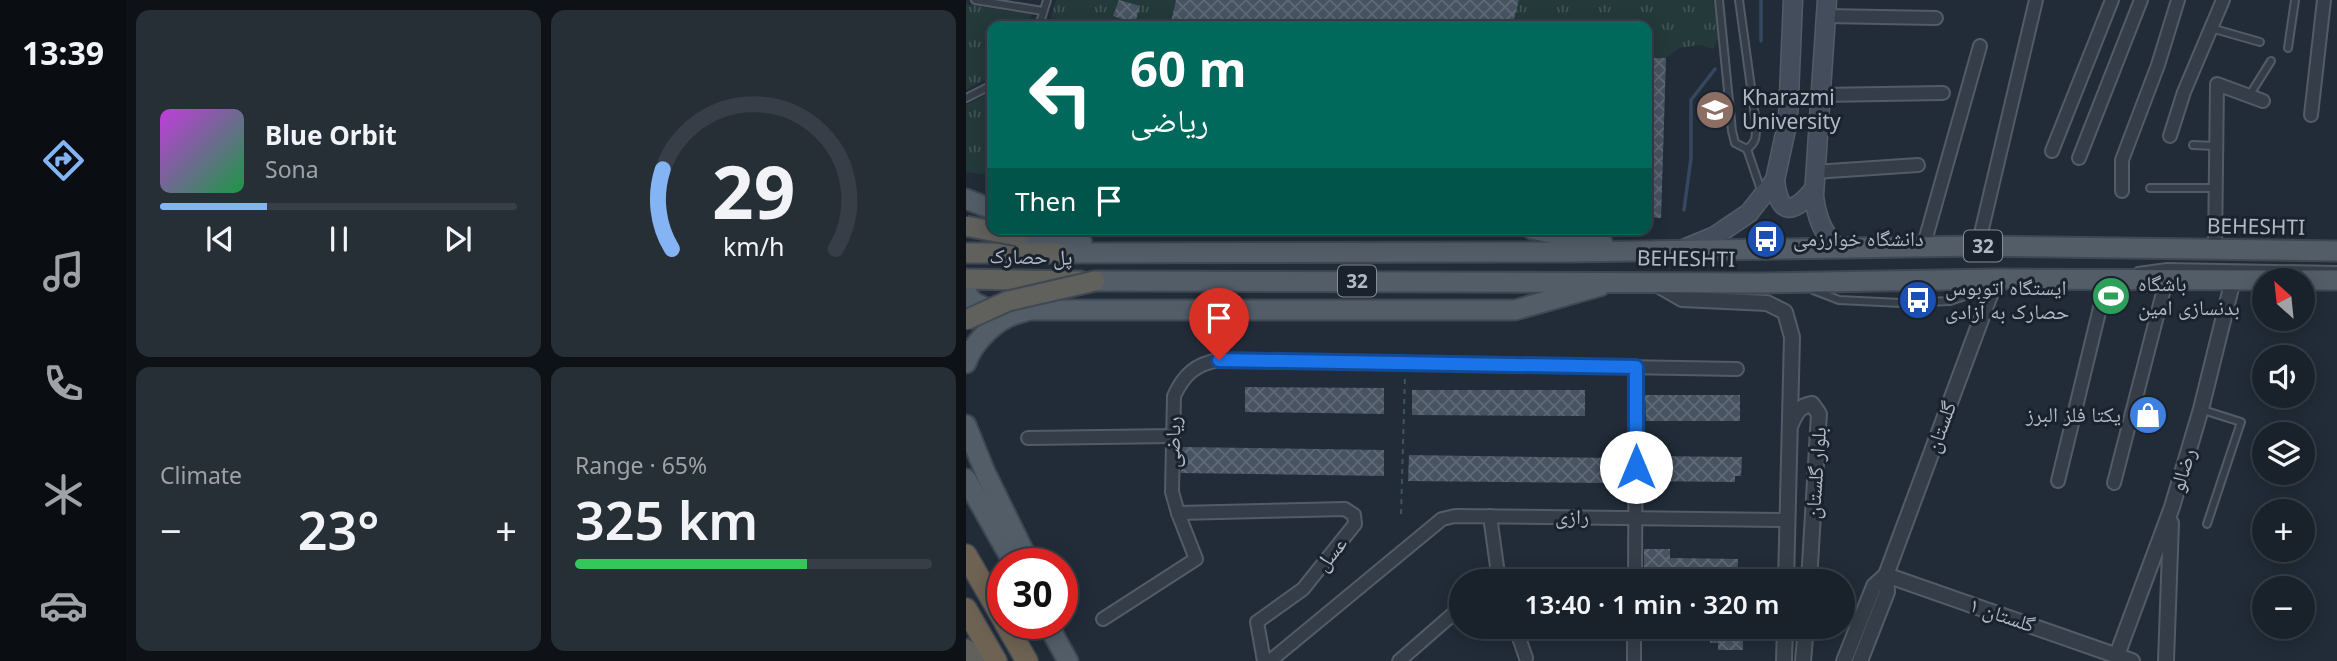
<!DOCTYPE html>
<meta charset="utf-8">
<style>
:root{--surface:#19212a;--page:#262e36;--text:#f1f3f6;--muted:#9fa3a8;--line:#373e47;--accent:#85b4f4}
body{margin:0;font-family:"Noto Sans","Noto Naskh Arabic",sans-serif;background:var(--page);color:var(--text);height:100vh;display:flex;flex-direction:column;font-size:26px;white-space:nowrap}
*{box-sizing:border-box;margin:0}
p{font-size:23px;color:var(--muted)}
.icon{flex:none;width:38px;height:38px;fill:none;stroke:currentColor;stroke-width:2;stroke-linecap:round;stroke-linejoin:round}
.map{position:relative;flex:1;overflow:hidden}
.drawer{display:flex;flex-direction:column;gap:10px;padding:10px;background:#0e1217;width:840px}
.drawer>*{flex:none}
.banner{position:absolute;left:21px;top:21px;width:665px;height:214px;border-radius:14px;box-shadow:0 4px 18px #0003,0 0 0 2px var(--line);background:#00695c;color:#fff;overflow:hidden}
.needle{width:46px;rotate:333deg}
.controls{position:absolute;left:1286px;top:268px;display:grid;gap:14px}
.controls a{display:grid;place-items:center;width:63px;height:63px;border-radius:50%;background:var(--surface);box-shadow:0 4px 18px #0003,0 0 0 2px var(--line);font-size:35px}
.speed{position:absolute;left:21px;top:548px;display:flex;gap:14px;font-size:35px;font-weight:700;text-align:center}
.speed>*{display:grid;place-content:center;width:91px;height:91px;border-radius:50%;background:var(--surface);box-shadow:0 4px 18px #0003,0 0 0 2px var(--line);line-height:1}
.speed .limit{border:10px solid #d22;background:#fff;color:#111}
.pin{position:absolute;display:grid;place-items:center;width:60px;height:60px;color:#fff;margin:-72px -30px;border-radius:50% 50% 50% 0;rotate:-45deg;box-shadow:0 0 7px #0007}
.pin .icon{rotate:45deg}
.me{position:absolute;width:77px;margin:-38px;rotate:0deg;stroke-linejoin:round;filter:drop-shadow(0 0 5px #0008)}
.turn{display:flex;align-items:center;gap:24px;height:147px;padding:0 28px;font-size:32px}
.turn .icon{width:91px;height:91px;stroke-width:2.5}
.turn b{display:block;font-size:49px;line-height:60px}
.then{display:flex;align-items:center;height:66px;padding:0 28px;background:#0003;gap:14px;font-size:26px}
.big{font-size:52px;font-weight:600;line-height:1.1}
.drawer .widget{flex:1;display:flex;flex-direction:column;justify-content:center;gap:10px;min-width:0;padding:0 24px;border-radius:14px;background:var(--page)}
.drawer .dial{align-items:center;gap:0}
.dial svg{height:182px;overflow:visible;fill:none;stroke:var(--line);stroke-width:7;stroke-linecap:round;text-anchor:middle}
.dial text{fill:var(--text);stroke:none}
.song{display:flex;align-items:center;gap:21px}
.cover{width:84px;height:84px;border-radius:10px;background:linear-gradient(135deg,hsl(290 70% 55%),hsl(140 70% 35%))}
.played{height:7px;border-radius:4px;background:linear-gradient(90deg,var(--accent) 30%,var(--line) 30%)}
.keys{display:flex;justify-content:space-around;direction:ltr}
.heat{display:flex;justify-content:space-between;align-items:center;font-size:38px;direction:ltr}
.charge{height:10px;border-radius:5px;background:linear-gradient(90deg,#34c759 65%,var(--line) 0)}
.drawer .tiles{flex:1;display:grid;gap:10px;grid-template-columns:repeat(2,1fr)}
.trip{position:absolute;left:483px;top:569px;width:406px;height:70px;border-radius:35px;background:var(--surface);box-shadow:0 4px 18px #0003,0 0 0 2px var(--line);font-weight:600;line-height:70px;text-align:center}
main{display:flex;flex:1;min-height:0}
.dock{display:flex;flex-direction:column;width:126px;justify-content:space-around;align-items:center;background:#0a0d11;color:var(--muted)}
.dock .icon{width:49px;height:49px}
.dock .current{color:var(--accent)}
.dock b{font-size:32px;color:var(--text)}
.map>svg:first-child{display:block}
</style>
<main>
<nav class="dock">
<b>13:39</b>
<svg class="icon current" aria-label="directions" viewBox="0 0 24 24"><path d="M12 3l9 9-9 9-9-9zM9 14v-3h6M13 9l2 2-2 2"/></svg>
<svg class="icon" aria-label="music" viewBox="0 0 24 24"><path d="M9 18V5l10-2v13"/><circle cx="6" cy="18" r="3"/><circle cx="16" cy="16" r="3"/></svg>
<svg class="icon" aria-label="phone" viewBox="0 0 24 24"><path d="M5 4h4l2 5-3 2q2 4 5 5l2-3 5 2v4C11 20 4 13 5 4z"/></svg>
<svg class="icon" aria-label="climate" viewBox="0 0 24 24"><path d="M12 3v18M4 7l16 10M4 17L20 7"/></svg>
<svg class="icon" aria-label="car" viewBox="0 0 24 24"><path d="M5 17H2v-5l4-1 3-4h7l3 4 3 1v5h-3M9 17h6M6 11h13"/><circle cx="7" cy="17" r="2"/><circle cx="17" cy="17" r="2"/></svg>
</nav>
<section class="drawer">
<div class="tiles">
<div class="widget">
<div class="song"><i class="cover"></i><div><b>Blue Orbit</b><p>Sona</p></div></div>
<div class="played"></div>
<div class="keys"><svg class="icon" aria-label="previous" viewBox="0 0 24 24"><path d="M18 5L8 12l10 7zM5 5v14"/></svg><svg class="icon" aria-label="pause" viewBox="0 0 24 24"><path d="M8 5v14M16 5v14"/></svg><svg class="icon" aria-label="next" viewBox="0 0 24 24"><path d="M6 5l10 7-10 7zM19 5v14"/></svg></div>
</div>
<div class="widget dial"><svg viewBox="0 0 100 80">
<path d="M14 69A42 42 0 1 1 86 69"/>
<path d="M14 69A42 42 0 0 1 10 34" stroke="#85b4f4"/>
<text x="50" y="56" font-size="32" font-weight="700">29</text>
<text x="50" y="72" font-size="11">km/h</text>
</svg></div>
<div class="widget"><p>Climate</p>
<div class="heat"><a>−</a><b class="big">23°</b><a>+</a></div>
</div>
<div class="widget"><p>Range · 65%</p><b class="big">325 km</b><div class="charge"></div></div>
</div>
</section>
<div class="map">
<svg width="1371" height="661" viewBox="0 0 1371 661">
<defs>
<pattern id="grass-tufts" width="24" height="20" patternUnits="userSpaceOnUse" patternTransform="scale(1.75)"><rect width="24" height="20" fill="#24393a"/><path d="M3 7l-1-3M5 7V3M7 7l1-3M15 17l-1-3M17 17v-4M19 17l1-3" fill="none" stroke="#415455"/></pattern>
<pattern id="building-cross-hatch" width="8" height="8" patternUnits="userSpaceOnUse" patternTransform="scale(1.75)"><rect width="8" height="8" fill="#485362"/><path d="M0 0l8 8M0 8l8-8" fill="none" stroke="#606a77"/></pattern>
</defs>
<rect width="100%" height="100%" fill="#212c38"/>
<!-- grass -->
<g fill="url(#grass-tufts)">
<polygon points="90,0 210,0 204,26 82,26"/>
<polygon points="553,0 747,0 753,37 747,49 734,45 713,48 700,58 681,58 681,26 546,26"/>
<polygon points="0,4 66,15 62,26 26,26 26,76 0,90"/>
<polygon points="26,92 26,175 0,172 0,105"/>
</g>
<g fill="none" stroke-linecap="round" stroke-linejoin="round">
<!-- stream -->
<g stroke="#36485f" stroke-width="3.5">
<polyline points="795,41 795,0"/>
<polyline points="718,210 725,158 725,100 749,69"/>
</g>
</g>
<!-- building -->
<g fill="url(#building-cross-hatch)">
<polygon points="153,0 174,6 169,23 147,16"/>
<polygon points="210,0 553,0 546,26 204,26"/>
<polygon points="681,58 700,58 695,218 681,217"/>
<polygon points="279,387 418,388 418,414 279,412"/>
<polygon points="446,390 619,390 619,416 446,415"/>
<polygon points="679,395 774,395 774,421 680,421"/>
<polygon points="216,447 418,450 418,476 215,473"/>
<polygon points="443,455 647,458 647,477 640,477 640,483 442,481"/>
<polygon points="678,456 776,457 775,476 769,476 769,482 678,481"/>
<polygon points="678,549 704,549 704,558 772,559 771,581 706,581 706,575 678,575"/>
<polygon points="677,626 777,626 777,650 752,650 752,643 744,643 744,640 677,639"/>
</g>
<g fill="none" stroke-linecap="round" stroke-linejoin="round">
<defs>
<g id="service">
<polyline points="9,0 77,11"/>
<polyline points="753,0 766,131 769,143 781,149"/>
<path d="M773,0L790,124C790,135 791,142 781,149"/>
<polyline points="73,26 81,0"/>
<polyline points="1245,28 1294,42"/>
<polyline points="1322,48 1329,0"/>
<polyline points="1283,96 1305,61"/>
<polyline points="0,98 26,85"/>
<polyline points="1227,145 1250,146"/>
<polyline points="781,149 796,193"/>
<polyline points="1184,188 1250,188"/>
<polyline points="1172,271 1201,267 1371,270"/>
<polyline points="847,290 873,300 935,303 984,301 1014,291 1023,285"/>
<polyline points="1237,410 1275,422 1241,524"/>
</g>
<g id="minor">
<polyline points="860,16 970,18"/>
<polyline points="855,95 977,93"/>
<polyline points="1345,115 1358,0"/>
<polyline points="1204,136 1218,92 1257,0"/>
<polyline points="1086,151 1146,0"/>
<polyline points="1113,158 1175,0"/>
<polyline points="848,172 952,165"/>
<polyline points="1156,191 1156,160 1192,65 1212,0"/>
<polyline points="1012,246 1070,0"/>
<polyline points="957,248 1014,46"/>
<polyline points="1249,248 1251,84 1297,101"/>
<polyline points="62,438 207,436"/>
<polyline points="1092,481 1141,279"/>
<polyline points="1148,483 1200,281"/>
<polyline points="212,513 379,509 388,515 389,524 337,589 291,622 298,661"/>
<polyline points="524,516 533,581"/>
<polyline points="669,581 670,367"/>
<path d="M137,619L230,559L212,513L206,492L208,396C218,374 230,364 253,360L771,369"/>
<polyline points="549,626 560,658"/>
<polyline points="304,661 476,519 489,516 821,520"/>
<polyline points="433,661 495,607"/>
<polyline points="668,661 668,626"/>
</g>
<g id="tertiary">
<polyline points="690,284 716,299 801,303 819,312 826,337 820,581"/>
<path d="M825,424C830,413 833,406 846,404L853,414L843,581"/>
<polyline points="920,575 1166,661"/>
<polyline points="1151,655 1206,507 1235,409 1267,280"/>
<polyline points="818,661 819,626"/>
<polyline points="837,661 840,626"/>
<polyline points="878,661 908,586 920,575"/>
<polyline points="894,661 921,592 920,575 1030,279"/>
<polyline points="1200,661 1205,523"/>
</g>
<g id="secondary">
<path d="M861,0L848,195C850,216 856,231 870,247"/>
<path d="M809,180C813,217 828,214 848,189"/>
<polyline points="715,250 749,236 783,213 809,180 822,120 827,0"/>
</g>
<g id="primary">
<polyline points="0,199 26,209"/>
<polyline points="566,229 637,244"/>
<polyline points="52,236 116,243"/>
<polyline points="93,253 604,252 1012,246 1371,251"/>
<polyline points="1337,280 1371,280"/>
<polyline points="129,281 792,283 1030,279 1309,280"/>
<polyline points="0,292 7,302 33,314"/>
<path d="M0,363C6,345 24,326 42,317C48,314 57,312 64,310H549L634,286"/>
<polyline points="0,425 19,472 64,564"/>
<polyline points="0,479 48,564"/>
<polyline points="81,623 102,661"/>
</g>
<g id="trunk">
<polyline points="0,253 93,253"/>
<polyline points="0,279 114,281"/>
<polyline points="0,649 8,661"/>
</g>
<g id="motorway">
<polyline points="0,555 37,619"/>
<polyline points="0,609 30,661"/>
<polyline points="39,623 61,661"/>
</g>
</defs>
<!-- service casing -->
<use href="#service" stroke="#535c66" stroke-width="10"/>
<!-- minor casing -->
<use href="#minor" stroke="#535c66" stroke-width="16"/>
<!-- tertiary casing -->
<use href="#tertiary" stroke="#535c66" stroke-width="18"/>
<!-- secondary casing -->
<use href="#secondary" stroke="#535c66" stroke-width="21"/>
<!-- primary casing -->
<use href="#primary" stroke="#3e4752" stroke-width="23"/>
<!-- trunk casing -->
<use href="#trunk" stroke="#404953" stroke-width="23"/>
<!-- motorway casing -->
<use href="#motorway" stroke="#404953" stroke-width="24"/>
<!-- path -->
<polyline stroke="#415456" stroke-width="2" stroke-dasharray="5 5" stroke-linecap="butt" points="435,514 439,375"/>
<!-- service -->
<use href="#service" stroke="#353e48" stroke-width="6"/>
<!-- minor -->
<use href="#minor" stroke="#353e48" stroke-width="12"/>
<!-- tertiary -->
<use href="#tertiary" stroke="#353e48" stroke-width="14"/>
<!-- secondary -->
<use href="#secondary" stroke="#434d5b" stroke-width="18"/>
<!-- primary -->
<use href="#primary" stroke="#535d68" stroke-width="19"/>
<!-- trunk -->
<use href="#trunk" stroke="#60605d" stroke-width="19"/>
<!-- motorway -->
<use href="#motorway" stroke="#6e6252" stroke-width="21"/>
<defs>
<g id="trunk-bridge">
<polyline points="0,226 52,236"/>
<polyline points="0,320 42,301 129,281"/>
</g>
</defs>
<!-- trunk-bridge casing -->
<use href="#trunk-bridge" stroke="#404953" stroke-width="23" stroke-linecap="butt"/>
<!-- trunk-bridge -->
<use href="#trunk-bridge" stroke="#60605d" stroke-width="19"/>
</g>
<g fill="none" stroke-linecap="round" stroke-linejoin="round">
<defs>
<polyline id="route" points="253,360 670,367 670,467"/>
</defs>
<!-- route casing -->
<use href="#route" stroke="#114b97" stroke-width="18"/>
<!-- route -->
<use href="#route" stroke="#1a73e8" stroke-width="12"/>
</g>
<!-- icons -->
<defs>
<symbol id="university-disc" viewBox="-11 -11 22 22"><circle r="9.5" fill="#8d6e63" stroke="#1a232d"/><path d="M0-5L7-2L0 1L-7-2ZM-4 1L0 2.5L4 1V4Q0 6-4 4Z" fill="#fff"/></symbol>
<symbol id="bus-disc" viewBox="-11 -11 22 22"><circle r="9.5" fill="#1a4fb4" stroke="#1a232d"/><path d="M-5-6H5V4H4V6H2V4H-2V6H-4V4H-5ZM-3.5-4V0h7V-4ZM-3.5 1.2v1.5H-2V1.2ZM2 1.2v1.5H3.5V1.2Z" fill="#fff"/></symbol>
<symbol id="stadium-disc" viewBox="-11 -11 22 22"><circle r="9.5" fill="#2e9e5b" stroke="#1a232d"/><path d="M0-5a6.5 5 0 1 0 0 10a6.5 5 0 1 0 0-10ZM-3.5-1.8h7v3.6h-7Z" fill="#fff"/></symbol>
<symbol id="shop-disc" viewBox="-11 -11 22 22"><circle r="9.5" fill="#3f7fe0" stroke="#1a232d"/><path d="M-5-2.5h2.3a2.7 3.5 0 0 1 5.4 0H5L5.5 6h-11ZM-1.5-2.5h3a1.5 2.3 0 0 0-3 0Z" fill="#fff"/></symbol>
</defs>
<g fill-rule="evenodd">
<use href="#university-disc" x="727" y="88" width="44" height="44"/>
<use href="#bus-disc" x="778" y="217" width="44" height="44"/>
<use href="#stadium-disc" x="1123" y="274" width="44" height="44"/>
<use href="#bus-disc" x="930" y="278" width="44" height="44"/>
<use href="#shop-disc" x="1160" y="393" width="44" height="44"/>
</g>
<g text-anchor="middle" stroke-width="6" stroke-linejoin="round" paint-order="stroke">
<!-- shield labels -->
<g fill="#1a232d" stroke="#838c97" stroke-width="2">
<rect x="998" y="230.5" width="38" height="31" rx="5"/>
<rect x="372" y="265.5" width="38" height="31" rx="5"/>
</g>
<g font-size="19" font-weight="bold" fill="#b0b9c5">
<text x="1017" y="253">32</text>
<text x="391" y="288">32</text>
</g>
<!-- poi labels -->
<g font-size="21" fill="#b0b9c5" stroke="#1a232d" text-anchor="start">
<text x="776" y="105">Kharazmi<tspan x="776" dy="24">University</tspan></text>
<text x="827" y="246">دانشگاه خوارزمی</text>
<text x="1172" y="291">باشگاه<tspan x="1172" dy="24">بدنسازی امین</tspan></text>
<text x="979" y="295">ایستگاه اتوبوس<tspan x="979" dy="24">حصارک به آزادی</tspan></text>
<text x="1155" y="422" text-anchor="end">یکتا فلز البرز</text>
</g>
<!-- street labels -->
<g font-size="21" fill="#b0b9c5" stroke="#1a232d">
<text transform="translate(1290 227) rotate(1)" y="7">BEHESHTI</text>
<text transform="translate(65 257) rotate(1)" y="7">پل حصارک</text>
<text transform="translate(720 259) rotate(1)" y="7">BEHESHTI</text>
<text transform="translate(975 427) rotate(-70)" y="7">گلستان</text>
<text transform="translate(207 442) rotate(-89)" y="7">ریاضی</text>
<text transform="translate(1217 470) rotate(-73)" y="7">رضالو</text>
<text transform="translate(850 473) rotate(-86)" y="7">بلوار گلستان</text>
<text x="606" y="524">رازی</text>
<text transform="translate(365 554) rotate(-51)" y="7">عسل</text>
<text transform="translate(1036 615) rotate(19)" y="7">گلستان ۱</text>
</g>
</g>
</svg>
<div class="controls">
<a><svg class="needle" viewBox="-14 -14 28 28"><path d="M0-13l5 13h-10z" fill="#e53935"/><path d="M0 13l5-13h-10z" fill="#9fa3a8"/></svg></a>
<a><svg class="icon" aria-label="sound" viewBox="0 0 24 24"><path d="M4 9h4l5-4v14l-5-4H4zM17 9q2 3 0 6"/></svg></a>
<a><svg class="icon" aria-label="layers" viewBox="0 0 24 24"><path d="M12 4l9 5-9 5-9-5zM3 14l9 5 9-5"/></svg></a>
<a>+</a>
<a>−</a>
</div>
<div class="speed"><div class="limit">30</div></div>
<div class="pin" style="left:253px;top:360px;background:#d93025"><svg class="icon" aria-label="arrive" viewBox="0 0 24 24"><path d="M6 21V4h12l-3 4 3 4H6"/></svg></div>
<svg class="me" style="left:670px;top:467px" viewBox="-20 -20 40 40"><circle r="19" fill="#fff"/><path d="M0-13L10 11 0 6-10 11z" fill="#1a73e8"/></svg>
<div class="trip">13:40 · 1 min · 320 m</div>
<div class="banner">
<div class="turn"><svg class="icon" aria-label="left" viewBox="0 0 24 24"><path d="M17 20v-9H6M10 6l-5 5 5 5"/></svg><div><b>60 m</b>ریاضی</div></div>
<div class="then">Then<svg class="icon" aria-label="arrive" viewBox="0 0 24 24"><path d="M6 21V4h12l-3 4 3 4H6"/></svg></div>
</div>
</div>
</main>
